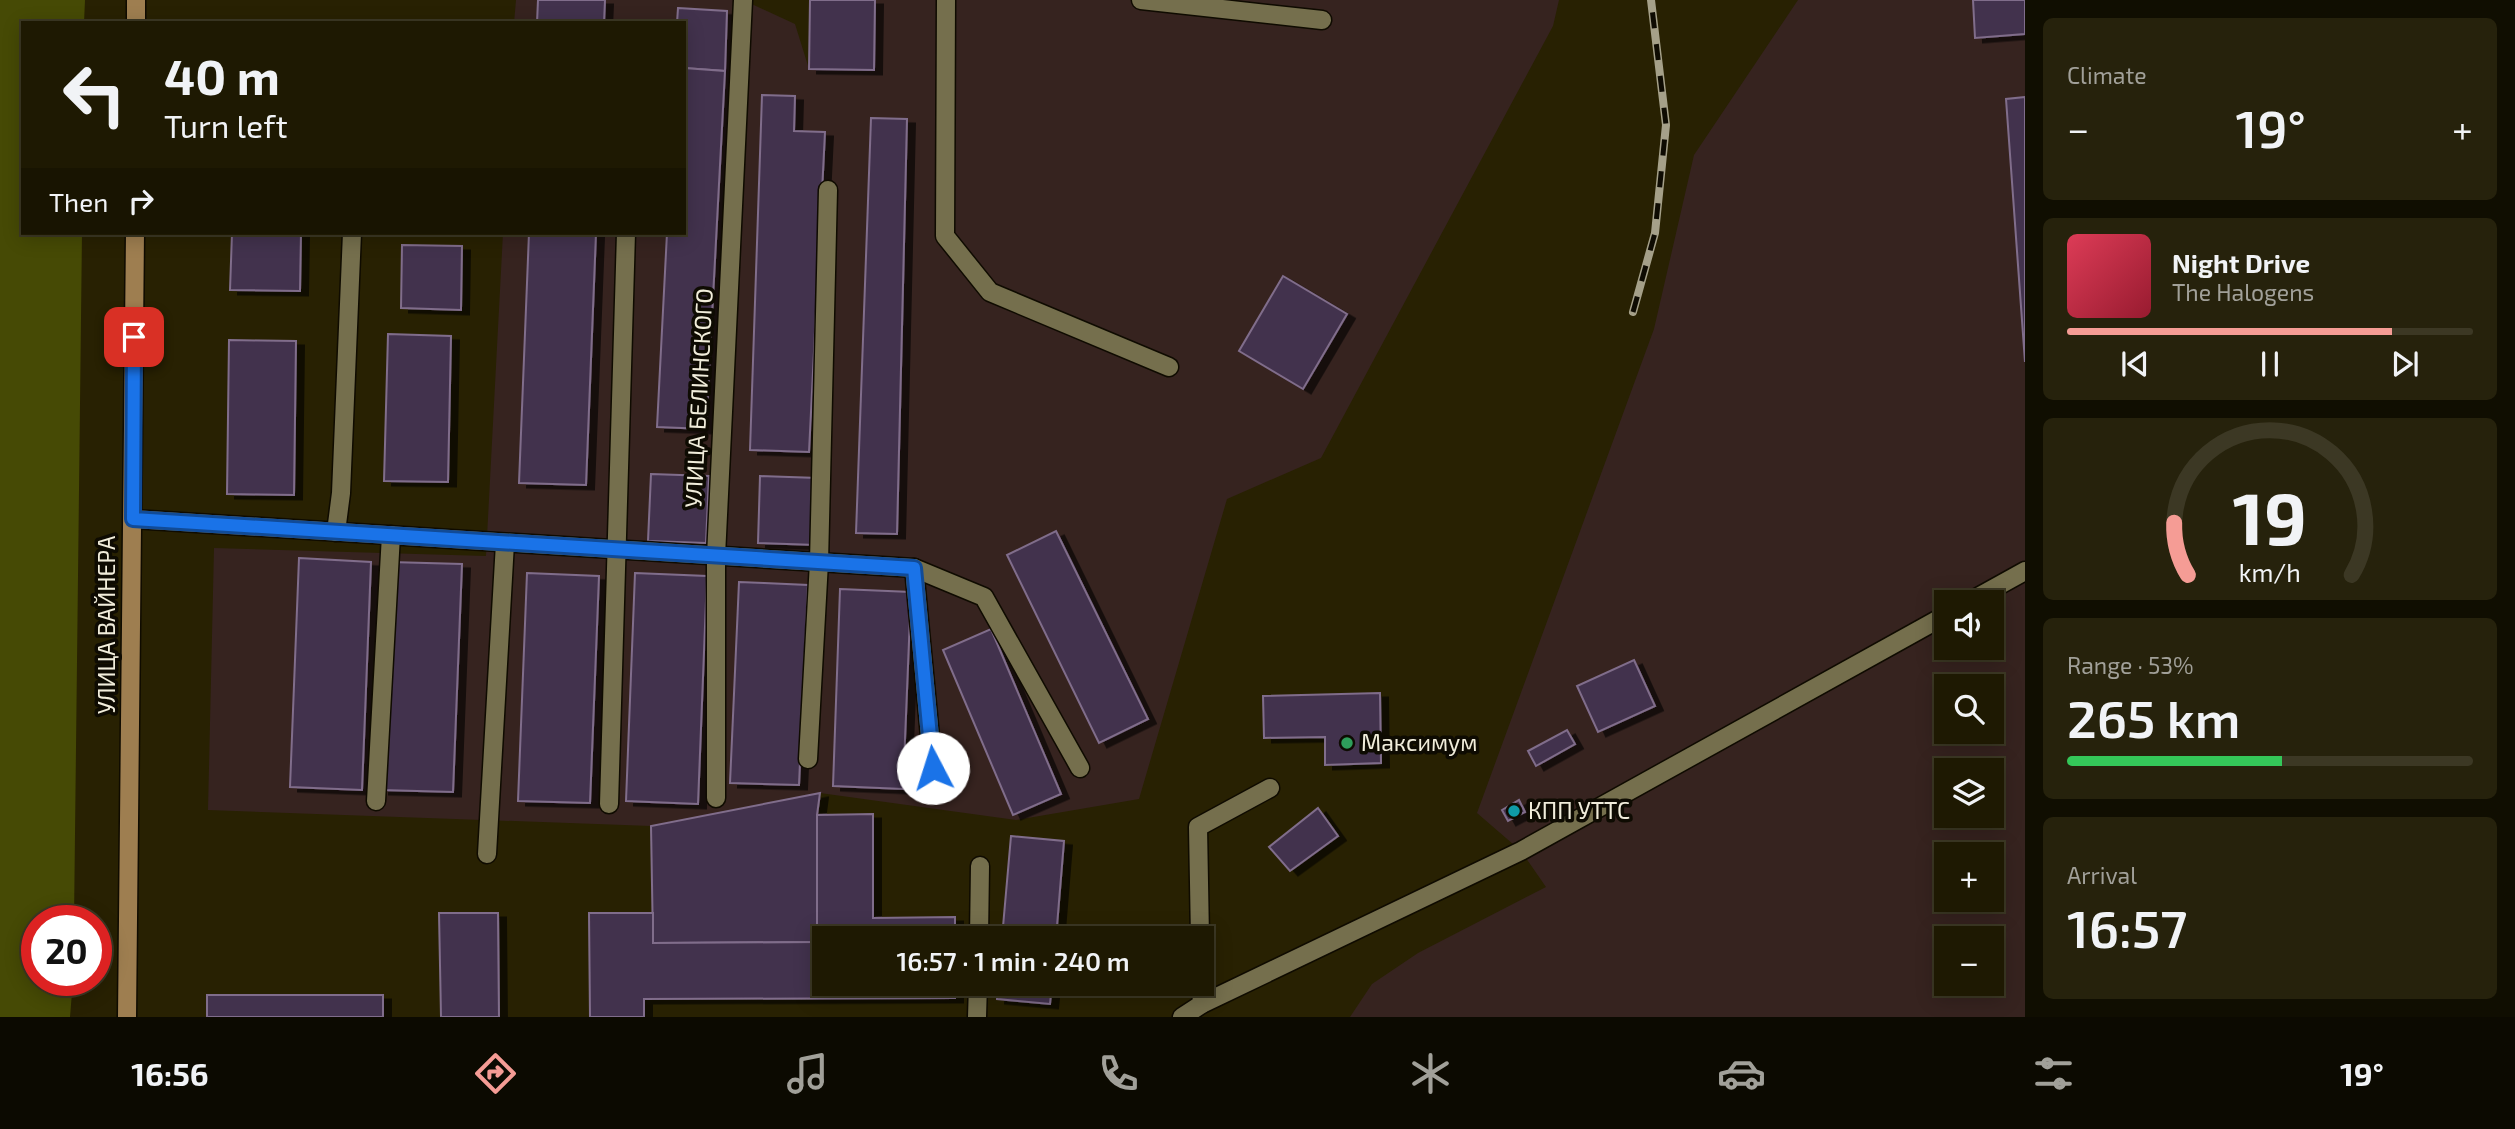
<!DOCTYPE html>
<meta charset="utf-8">
<style>
:root{--surface:#1e1902;--page:#26220c;--text:#f1f3f6;--muted:#a1a099;--line:#3c3824;--accent:#f59c95}
body{margin:0;font-family:"Exo 2",sans-serif;background:var(--page);color:var(--text);height:100vh;display:flex;flex-direction:column;font-size:26px;white-space:nowrap}
*{box-sizing:border-box;margin:0}
p{font-size:23px;color:var(--muted)}
.icon{flex:none;width:38px;height:38px;fill:none;stroke:currentColor;stroke-width:2;stroke-linecap:round;stroke-linejoin:round}
.map{position:relative;flex:1;overflow:hidden}
.sheet{display:flex;flex-direction:column;gap:18px;padding:18px;background:#100e01;width:490px}
.sheet>*{flex:none}
.banner{position:absolute;left:21px;top:21px;width:665px;height:214px;border-radius:0px;box-shadow:0 4px 18px #0003,0 0 0 2px var(--line);background:#1e1902;color:var(--text);overflow:hidden}
.buttons{position:absolute;left:1934px;top:590px;display:grid;gap:14px}
.buttons a{display:grid;place-items:center;width:70px;height:70px;border-radius:0px;background:var(--surface);box-shadow:0 4px 18px #0003,0 0 0 2px var(--line);font-size:35px}
.speed{position:absolute;left:21px;top:905px;display:flex;gap:14px;font-size:35px;font-weight:700;text-align:center}
.speed>*{display:grid;place-content:center;width:91px;height:91px;border-radius:50%;background:var(--surface);box-shadow:0 4px 18px #0003,0 0 0 2px var(--line);line-height:1}
.speed .limit{border:10px solid #d22;background:#fff;color:#111}
.pin{position:absolute;display:grid;place-items:center;width:60px;height:60px;color:#fff;margin:-30px;border-radius:14px;box-shadow:0 4px 10px #0006}
.me{position:absolute;width:77px;margin:-38px;rotate:355deg;stroke-linejoin:round;filter:drop-shadow(0 0 5px #0008)}
.turn{display:flex;align-items:center;gap:24px;height:147px;padding:0 28px;font-size:32px}
.turn .icon{width:91px;height:91px;stroke-width:2.5}
.turn b{display:block;font-size:49px;line-height:60px}
.then{display:flex;align-items:center;height:66px;padding:0 28px;background:#0003;gap:14px;font-size:26px}
.big{font-size:52px;font-weight:600;line-height:1.1}
.sheet .card{flex:1;display:flex;flex-direction:column;justify-content:center;gap:10px;min-width:0;padding:0 24px;border-radius:10px;background:var(--page)}
.sheet .dial{align-items:center;gap:0}
.dial svg{height:182px;overflow:visible;fill:none;stroke:var(--line);stroke-width:7;stroke-linecap:round;text-anchor:middle}
.dial text{fill:var(--text);stroke:none}
.song{display:flex;align-items:center;gap:21px}
.cover{width:84px;height:84px;border-radius:10px;background:linear-gradient(135deg,hsl(350 70% 55%),hsl(350 70% 35%))}
.played{height:7px;border-radius:4px;background:linear-gradient(90deg,var(--accent) 80%,var(--line) 80%)}
.keys{display:flex;justify-content:space-around;direction:ltr}
.heat{display:flex;justify-content:space-between;align-items:center;font-size:38px;direction:ltr}
.charge{height:10px;border-radius:5px;background:linear-gradient(90deg,#34c759 53%,var(--line) 0)}
.trip{position:absolute;left:812px;top:926px;width:402px;height:70px;border-radius:0px;background:var(--surface);box-shadow:0 4px 18px #0003,0 0 0 2px var(--line);font-weight:600;line-height:70px;text-align:center}
.dock{display:flex;height:112px;justify-content:space-around;align-items:center;background:#0c0a01;color:var(--muted)}
.dock .icon{width:49px;height:49px}
.dock .on{color:var(--accent)}
.dock b{font-size:32px;color:var(--text)}
main{display:flex;flex:1;min-height:0}
.map>svg:first-child{display:block}
</style>
<main>
<div class="map">
<svg width="2025" height="1017" viewBox="0 0 2025 1017">
<defs>
<filter id="shadow"><feDropShadow dx="8" dy="4.5" stdDeviation="0" flood-color="#0009"/></filter>
</defs>
<rect width="100%" height="100%" fill="#282102"/>
<!-- industrial -->
<g fill="#36231f" fill-rule="evenodd">
<polygon points="516,0 743,0 795,24 809,69 874,70 875,0 1559,0 1553,26 1321,458 1227,499 1139,799 1016,820 820,793 651,826 208,810 214,548 486,556 503,233 684,233 684,23 514,23"/>
<path d="M1798,0H2025V1017H1350L1372,984L1418,953L1546,887L1521,851L1477,813L1654,329L1694,155ZM1946,602H1992V648H1946ZM1946,686H1992V732H1946ZM1946,770H1992V816H1946ZM1946,854H1992V900H1946ZM1946,938H1992V984H1946Z"/>
</g>
<!-- green -->
<polygon fill="#464a05" points="0,0 85,0 84,23 23,23 23,233 82,233 74,920 37,920 37,980 73,980 70,1017 0,1017"/>
<!-- building -->
<g fill="#43334d" stroke="#806d8b" stroke-width="2" filter="url(#shadow)">
<polygon points="538,0 605,0 604,23 537,23"/>
<polygon points="810,0 875,0 874,70 809,69"/>
<polygon points="1973,0 2025,0 2025,34 1975,38"/>
<polygon points="678,8 727,11 725,71 684,68 684,23 677,23"/>
<polygon points="684,68 725,71 706,429 657,427 667,233 684,233"/>
<polygon points="762,95 795,96 794,131 825,132 809,452 750,450"/>
<polygon points="2025,97 2025,362 2006,99"/>
<polygon points="871,118 907,119 897,534 856,533"/>
<polygon points="232,233 301,233 300,291 230,290"/>
<polygon points="529,233 596,233 586,485 519,483"/>
<polygon points="402,245 462,246 461,310 401,308"/>
<polygon points="1283,276 1347,314 1303,389 1239,351"/>
<polygon points="388,334 451,336 448,482 384,481"/>
<polygon points="229,340 296,341 294,495 227,494"/>
<polygon points="651,474 709,476 706,543 648,541"/>
<polygon points="760,476 818,478 816,545 758,543"/>
<polygon points="1056,531 1148,719 1099,743 1007,555"/>
<polygon points="299,558 371,562 362,790 290,787"/>
<polygon points="390,562 462,564 453,792 381,790"/>
<polygon points="527,573 599,576 590,803 518,801"/>
<polygon points="635,573 707,576 698,804 626,801"/>
<polygon points="739,582 808,585 799,785 730,783"/>
<polygon points="840,589 911,592 903,789 833,786"/>
<polygon points="991,629 1061,794 1013,815 943,650"/>
<polygon points="1634,660 1655,706 1598,732 1577,686"/>
<polygon points="1380,693 1381,763 1325,765 1325,737 1264,738 1263,696"/>
<polygon points="1567,730 1575,744 1536,766 1528,751"/>
<polygon points="820,793 817,815 817,942 653,943 651,826"/>
<polygon points="1519,800 1525,812 1508,821 1502,810"/>
<polygon points="1318,808 1338,836 1290,871 1269,847"/>
<polygon points="873,814 873,918 955,917 955,938 824,938 824,984 955,984 955,998 644,999 644,1017 590,1017 589,913 653,913 653,943 817,942 817,815"/>
<polygon points="1011,836 1064,841 1056,938 1002,938"/>
<polygon points="439,913 498,913 499,1017 441,1017"/>
<polygon points="998,984 1052,984 1050,1004 997,999"/>
<rect x="207" y="995" width="176" height="22"/>
</g>
<g fill="none" stroke-linecap="round" stroke-linejoin="round">
<defs>
<g id="service">
<polyline points="946,0 945,236 990,292 1169,367"/>
<polyline points="1141,0 1322,20"/>
<polyline points="133,519 914,568 984,597 1080,768"/>
<polyline points="336,532 341,493 352,233"/>
<polyline points="914,568 933,768"/>
<polyline points="1969,602 2025,571"/>
<polyline points="808,759 819,562 828,190"/>
<polyline points="376,801 391,535"/>
<polyline points="609,804 626,233"/>
<polyline points="487,854 505,543"/>
<polyline points="979,938 980,866"/>
<polyline points="1200,938 1198,827 1270,788"/>
<polyline points="1201,984 1202,1004"/>
<polyline points="977,1017 978,984"/>
<polyline points="1182,1017 1202,1004 1521,851 1946,615"/>
</g>
<polyline id="minor" points="716,798 716,556 743,0"/>
<g id="secondary">
<polyline points="136,23 136,0"/>
<polyline points="127,1017 135,233"/>
</g>
</defs>
<!-- service casing -->
<use href="#service" stroke="#0f0b00" stroke-width="21"/>
<!-- minor casing -->
<use href="#minor" stroke="#0f0b00" stroke-width="21"/>
<!-- secondary casing -->
<use href="#secondary" stroke="#0f0b00" stroke-width="21"/>
<!-- service -->
<use href="#service" stroke="#756f4d" stroke-width="18"/>
<!-- minor -->
<use href="#minor" stroke="#756f4d" stroke-width="18"/>
<!-- secondary -->
<use href="#secondary" stroke="#9e7e50" stroke-width="18"/>
<defs>
<polyline id="rail" points="1633,312 1655,233 1666,125 1651,0"/>
</defs>
<!-- rail casing -->
<use href="#rail" stroke="#a5a089" stroke-width="8"/>
<!-- rail -->
<use href="#rail" stroke="#0e0b02" stroke-width="5" stroke-dasharray="16" stroke-linecap="butt"/>
</g>
<g fill="none" stroke-linecap="round" stroke-linejoin="round">
<defs>
<polyline id="route" points="134,337 133,519 914,568 933,768"/>
</defs>
<!-- route casing -->
<use href="#route" stroke="#114b97" stroke-width="18"/>
<!-- route -->
<use href="#route" stroke="#1a73e8" stroke-width="12"/>
</g>
<!-- markers -->
<circle fill="#2e9e5b" stroke="#0e0b02" stroke-width="2.5" cx="1347" cy="743" r="7"/>
<circle fill="#0f9aa8" stroke="#0e0b02" stroke-width="2.5" cx="1514" cy="811" r="7"/>
<g text-anchor="middle" stroke-width="7" stroke-linejoin="round" paint-order="stroke">
<!-- street labels -->
<g font-size="23" fill="#f1eddb" stroke="#0e0b02">
<text transform="translate(699 398) rotate(-87)" y="8">УЛИЦА БЕЛИНСКОГО</text>
<text transform="translate(107 625) rotate(-90)" y="8">УЛИЦА ВАЙНЕРА</text>
</g>
<!-- poi labels -->
<g font-size="23" fill="#f1eddb" stroke="#0e0b02" text-anchor="start">
<text x="1361" y="751">Максимум</text>
<text x="1528" y="819">КПП УТТС</text>
</g>
</g>
</svg>
<div class="buttons">
<a><svg class="icon" aria-label="sound" viewBox="0 0 24 24"><path d="M4 9h4l5-4v14l-5-4H4zM17 9q2 3 0 6"/></svg></a>
<a><svg class="icon" aria-label="search" viewBox="0 0 24 24"><circle cx="10" cy="10" r="6"/><path d="M15 15l6 6"/></svg></a>
<a><svg class="icon" aria-label="layers" viewBox="0 0 24 24"><path d="M12 4l9 5-9 5-9-5zM3 14l9 5 9-5"/></svg></a>
<a>+</a>
<a>−</a>
</div>
<div class="speed"><div class="limit">20</div></div>
<div class="pin" style="left:134px;top:337px;background:#d93025"><svg class="icon" aria-label="arrive" viewBox="0 0 24 24"><path d="M6 21V4h12l-3 4 3 4H6"/></svg></div>
<svg class="me" style="left:933px;top:768px" viewBox="-20 -20 40 40"><circle r="19" fill="#fff"/><path d="M0-13L10 11 0 6-10 11z" fill="#1a73e8"/></svg>
<div class="trip">16:57 · 1 min · 240 m</div>
<div class="banner">
<div class="turn"><svg class="icon" aria-label="left" viewBox="0 0 24 24"><path d="M17 20v-9H6M10 6l-5 5 5 5"/></svg><div><b>40 m</b>Turn left</div></div>
<div class="then">Then<svg class="icon" aria-label="right" viewBox="0 0 24 24"><path d="M7 20v-9h11M14 6l5 5-5 5"/></svg></div>
</div>
</div>
<section class="sheet">
<div class="card"><p>Climate</p>
<div class="heat"><a>−</a><b class="big">19°</b><a>+</a></div>
</div>
<div class="card">
<div class="song"><i class="cover"></i><div><b>Night Drive</b><p>The Halogens</p></div></div>
<div class="played"></div>
<div class="keys"><svg class="icon" aria-label="previous" viewBox="0 0 24 24"><path d="M18 5L8 12l10 7zM5 5v14"/></svg><svg class="icon" aria-label="pause" viewBox="0 0 24 24"><path d="M8 5v14M16 5v14"/></svg><svg class="icon" aria-label="next" viewBox="0 0 24 24"><path d="M6 5l10 7-10 7zM19 5v14"/></svg></div>
</div>
<div class="card dial"><svg viewBox="0 0 100 80">
<path d="M14 69A42 42 0 1 1 86 69"/>
<path d="M14 69A42 42 0 0 1 8 46" stroke="#f59c95"/>
<text x="50" y="56" font-size="32" font-weight="700">19</text>
<text x="50" y="72" font-size="11">km/h</text>
</svg></div>
<div class="card"><p>Range · 53%</p><b class="big">265 km</b><div class="charge"></div></div>
<div class="card"><p>Arrival</p><b class="big">16:57</b></div>
</section>
</main>
<nav class="dock">
<b>16:56</b>
<svg class="icon on" aria-label="directions" viewBox="0 0 24 24"><path d="M12 3l9 9-9 9-9-9zM9 14v-3h6M13 9l2 2-2 2"/></svg>
<svg class="icon" aria-label="music" viewBox="0 0 24 24"><path d="M9 18V5l10-2v13"/><circle cx="6" cy="18" r="3"/><circle cx="16" cy="16" r="3"/></svg>
<svg class="icon" aria-label="phone" viewBox="0 0 24 24"><path d="M5 4h4l2 5-3 2q2 4 5 5l2-3 5 2v4C11 20 4 13 5 4z"/></svg>
<svg class="icon" aria-label="climate" viewBox="0 0 24 24"><path d="M12 3v18M4 7l16 10M4 17L20 7"/></svg>
<svg class="icon" aria-label="car" viewBox="0 0 24 24"><path d="M5 17H2v-5l4-1 3-4h7l3 4 3 1v5h-3M9 17h6M6 11h13"/><circle cx="7" cy="17" r="2"/><circle cx="17" cy="17" r="2"/></svg>
<svg class="icon" aria-label="filters" viewBox="0 0 24 24"><path d="M4 7h16M4 17h16"/><circle cx="9" cy="7" r="2"/><circle cx="15" cy="17" r="2"/></svg>
<b>19°</b>
</nav>
